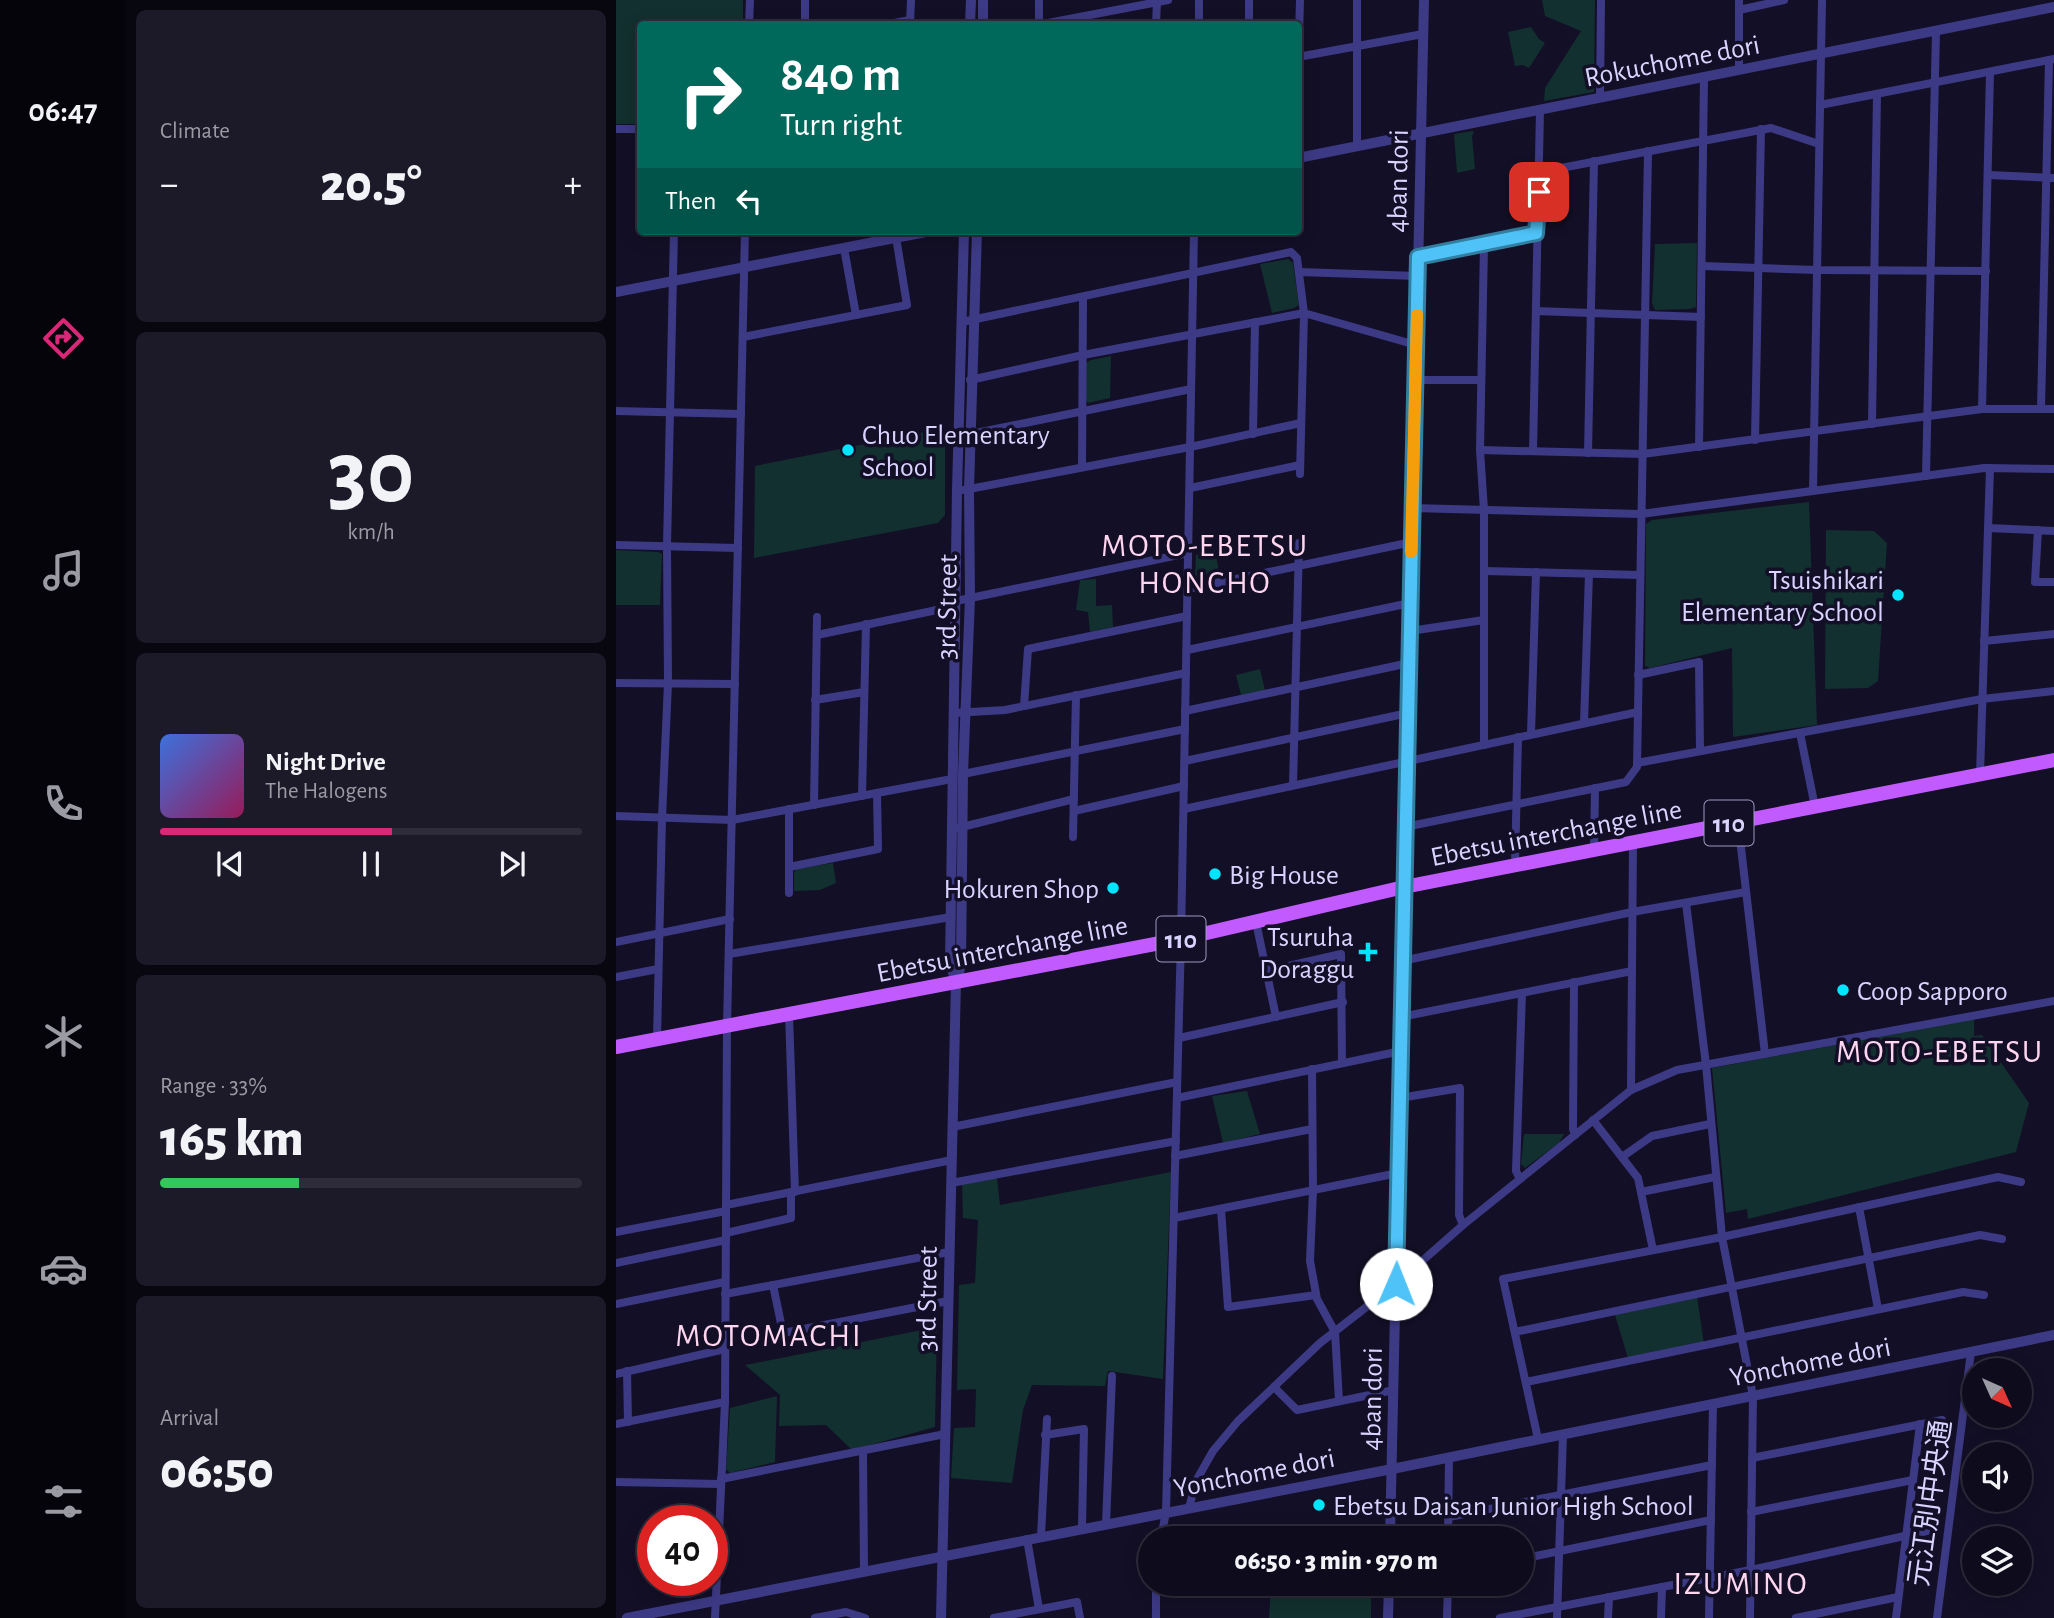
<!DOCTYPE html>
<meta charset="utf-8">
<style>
:root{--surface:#0e0b1c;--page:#1c1929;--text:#f1f3f6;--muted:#9b9ba3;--line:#2e2b3b;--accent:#db2777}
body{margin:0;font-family:"Alegreya Sans","Noto Sans JP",sans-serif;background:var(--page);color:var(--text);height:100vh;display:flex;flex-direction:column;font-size:26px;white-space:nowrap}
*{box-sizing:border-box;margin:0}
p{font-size:23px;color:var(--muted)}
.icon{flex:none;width:38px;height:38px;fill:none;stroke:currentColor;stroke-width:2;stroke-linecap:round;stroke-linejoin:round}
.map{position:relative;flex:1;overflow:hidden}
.drawer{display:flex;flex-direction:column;gap:10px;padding:10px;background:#08060f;width:490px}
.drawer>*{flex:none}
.guide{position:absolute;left:21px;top:21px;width:665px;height:214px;border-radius:7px;box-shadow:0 4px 18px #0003,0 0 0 2px var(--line);background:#00695c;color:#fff;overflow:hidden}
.needle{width:46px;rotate:135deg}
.tools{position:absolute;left:1346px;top:1358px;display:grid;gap:14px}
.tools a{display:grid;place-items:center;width:70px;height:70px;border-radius:50%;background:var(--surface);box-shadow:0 4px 18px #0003,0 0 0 2px var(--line);font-size:35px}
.speed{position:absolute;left:21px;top:1505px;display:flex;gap:14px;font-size:35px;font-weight:700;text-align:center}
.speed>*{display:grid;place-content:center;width:91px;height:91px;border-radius:50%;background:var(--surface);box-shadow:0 4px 18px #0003,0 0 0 2px var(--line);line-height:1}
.speed .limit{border:10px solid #d22;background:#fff;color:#111}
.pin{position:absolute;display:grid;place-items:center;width:60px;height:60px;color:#fff;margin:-30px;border-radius:14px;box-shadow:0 4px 10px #0006}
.me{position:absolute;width:77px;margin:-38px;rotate:1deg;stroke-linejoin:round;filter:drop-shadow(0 0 5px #0008)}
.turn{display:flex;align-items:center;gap:24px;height:147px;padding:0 28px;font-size:32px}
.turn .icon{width:91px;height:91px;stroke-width:2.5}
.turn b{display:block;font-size:49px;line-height:60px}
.then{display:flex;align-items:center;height:66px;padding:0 28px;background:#0003;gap:14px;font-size:26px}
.big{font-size:52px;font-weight:800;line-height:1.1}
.drawer .tile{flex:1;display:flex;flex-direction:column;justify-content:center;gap:10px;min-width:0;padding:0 24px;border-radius:10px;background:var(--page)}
.drawer .dial{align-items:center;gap:0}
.dial b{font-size:91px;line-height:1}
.song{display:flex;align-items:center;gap:21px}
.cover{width:84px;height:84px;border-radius:10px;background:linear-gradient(135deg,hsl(220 70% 55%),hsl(330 70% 35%))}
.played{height:7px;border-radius:4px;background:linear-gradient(90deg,var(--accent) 55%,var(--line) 55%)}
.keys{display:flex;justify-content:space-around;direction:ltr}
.heat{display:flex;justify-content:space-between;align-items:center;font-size:38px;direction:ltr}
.charge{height:10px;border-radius:5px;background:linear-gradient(90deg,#34c759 33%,var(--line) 0)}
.trip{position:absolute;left:522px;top:1526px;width:396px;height:70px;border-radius:35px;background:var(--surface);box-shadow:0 4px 18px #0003,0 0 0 2px var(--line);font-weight:800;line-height:70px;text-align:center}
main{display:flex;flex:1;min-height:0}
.tab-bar{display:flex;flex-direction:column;width:126px;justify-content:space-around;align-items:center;background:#06040b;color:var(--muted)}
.tab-bar .icon{width:49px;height:49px}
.tab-bar .current{color:var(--accent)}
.tab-bar b{font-size:32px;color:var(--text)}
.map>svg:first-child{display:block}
</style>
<main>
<nav class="tab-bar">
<b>06:47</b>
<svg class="icon current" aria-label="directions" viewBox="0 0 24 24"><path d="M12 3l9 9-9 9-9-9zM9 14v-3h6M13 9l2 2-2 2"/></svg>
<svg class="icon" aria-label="music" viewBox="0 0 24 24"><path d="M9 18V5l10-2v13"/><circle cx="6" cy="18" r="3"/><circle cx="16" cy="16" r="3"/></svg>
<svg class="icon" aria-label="phone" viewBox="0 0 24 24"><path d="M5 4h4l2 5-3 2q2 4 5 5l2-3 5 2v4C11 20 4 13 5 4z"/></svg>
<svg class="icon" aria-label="climate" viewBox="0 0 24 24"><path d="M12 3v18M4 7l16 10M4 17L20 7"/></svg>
<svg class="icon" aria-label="car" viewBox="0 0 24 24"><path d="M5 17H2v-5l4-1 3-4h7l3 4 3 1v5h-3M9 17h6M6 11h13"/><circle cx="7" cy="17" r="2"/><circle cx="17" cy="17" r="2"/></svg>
<svg class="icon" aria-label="filters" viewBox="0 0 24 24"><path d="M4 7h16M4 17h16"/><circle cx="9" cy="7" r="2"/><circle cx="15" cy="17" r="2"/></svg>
</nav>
<section class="drawer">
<div class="tile"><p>Climate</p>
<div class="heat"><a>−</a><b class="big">20.5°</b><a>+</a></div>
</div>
<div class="tile dial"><b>30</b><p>km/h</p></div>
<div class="tile">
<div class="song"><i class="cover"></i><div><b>Night Drive</b><p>The Halogens</p></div></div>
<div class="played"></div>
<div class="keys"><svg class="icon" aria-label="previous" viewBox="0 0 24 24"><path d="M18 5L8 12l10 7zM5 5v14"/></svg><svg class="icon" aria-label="pause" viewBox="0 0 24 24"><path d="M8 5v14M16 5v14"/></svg><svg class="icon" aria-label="next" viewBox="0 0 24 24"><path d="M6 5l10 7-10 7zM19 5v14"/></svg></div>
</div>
<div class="tile"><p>Range · 33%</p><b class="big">165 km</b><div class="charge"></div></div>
<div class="tile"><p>Arrival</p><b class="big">06:50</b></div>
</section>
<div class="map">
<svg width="1438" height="1618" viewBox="0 0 1438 1618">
<rect width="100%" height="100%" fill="#130f26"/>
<!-- green -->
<g fill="#12302f">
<polygon points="0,0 127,0 127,24 24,24 24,124 0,124"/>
<polygon points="926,0 979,0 978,92 928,101 929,88 965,31 929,16"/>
<polygon points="915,27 923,39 929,43 913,68 907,65 899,66 892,32"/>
<polygon points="856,131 858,132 856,136 859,169 841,173 838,134"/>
<polygon points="1081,243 1080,307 1074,309 1039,310 1036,303 1039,244"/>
<polygon points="672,259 677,263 683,305 678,308 656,313 644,264"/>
<polygon points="495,356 494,398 472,403 470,400 470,363 475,360"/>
<polygon points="329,428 329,515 322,523 138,558 139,466"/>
<polygon points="1193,502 1201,725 1117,737 1116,648 1034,668 1029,666 1030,524 1036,520"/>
<polygon points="1210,530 1258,531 1271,543 1262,681 1252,688 1209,689"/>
<polygon points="0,550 42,552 46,554 44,605 0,605"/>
<polygon points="599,550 604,578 584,582 579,578 580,555"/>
<polygon points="480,579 480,606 496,605 497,627 474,632 472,612 460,610 464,580"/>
<polygon points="644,669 649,690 625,695 620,675"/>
<polygon points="217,863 220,883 204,890 178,891 178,872 181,869"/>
<polygon points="1358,1019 1358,1036 1366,1035 1413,1103 1400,1152 1132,1219 1131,1209 1110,1213 1096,1068"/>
<polygon points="631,1091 644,1134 607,1143 596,1096"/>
<polygon points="908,1134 948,1134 943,1143 909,1168 905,1164"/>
<polygon points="555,1172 547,1379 492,1371 489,1386 416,1385 407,1410 396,1483 335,1478 338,1428 359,1427 360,1389 341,1390 343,1285 359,1283 362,1220 347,1218 346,1184 381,1178 384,1205"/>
<polygon points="1081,1297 1088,1344 1012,1358 999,1315"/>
<polygon points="321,1327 319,1427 236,1450 210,1425 163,1426 164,1395 129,1365"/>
<polygon points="161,1396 159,1462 114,1473 110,1469 114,1408"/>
<polygon points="655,1584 755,1584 755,1618 653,1618"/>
</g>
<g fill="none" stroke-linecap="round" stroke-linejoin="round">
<!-- minor -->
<g stroke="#3d3a85" stroke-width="8">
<polyline points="1123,0 1123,70"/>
<polyline points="1123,10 1168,0"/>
<polyline points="133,24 134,0"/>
<polyline points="189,24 189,0"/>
<polyline points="273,24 294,20"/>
<polyline points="294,24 295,0"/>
<polyline points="423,24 423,0"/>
<polyline points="427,24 552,0"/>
<polyline points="540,24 541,2"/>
<polyline points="583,24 583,0"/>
<polyline points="633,24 633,0"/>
<polyline points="682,57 807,34"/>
<polyline points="682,73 684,0"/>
<polyline points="984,98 985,0"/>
<polyline points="1204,105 1438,59"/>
<polyline points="0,129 24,129"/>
<polyline points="741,146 741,0"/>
<polyline points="924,172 1155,128 1203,144"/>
<polyline points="1372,175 1438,178"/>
<polyline points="228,248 240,315"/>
<polyline points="802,257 920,233"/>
<polyline points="1087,266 1201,270 1370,271"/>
<polyline points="683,272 801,276"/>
<polyline points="920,311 1085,317"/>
<polyline points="346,322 675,252 681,258 688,313 684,474"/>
<polyline points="127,337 291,305 279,231"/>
<polyline points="354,380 467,355 688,313 800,345"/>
<polyline points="799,380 864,380"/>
<polyline points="1366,409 1374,72"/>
<polyline points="1425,409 1433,60"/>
<polyline points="0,411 125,414"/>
<polyline points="1256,424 1261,94"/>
<polyline points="355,434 575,389"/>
<polyline points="637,434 639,322"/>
<polyline points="1139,440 1145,129"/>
<polyline points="1083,447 1088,77"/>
<polyline points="864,450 1027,454 1366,409 1438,409"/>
<polyline points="917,451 924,110"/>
<polyline points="972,453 978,161"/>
<polyline points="466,467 467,297"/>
<polyline points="1310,476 1320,31"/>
<polyline points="574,488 684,465"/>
<polyline points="348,490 574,447 685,423"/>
<polyline points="1197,491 1206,0"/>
<polyline points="796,508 1025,514 1368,468 1438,469"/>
<polyline points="1372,528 1438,531"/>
<polyline points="1422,530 1419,582 1438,582"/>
<polyline points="0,545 122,548"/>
<polyline points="868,571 1024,575"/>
<polyline points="572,589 796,542"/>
<polyline points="340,601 572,553"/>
<polyline points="794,631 868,620"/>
<polyline points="201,635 340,606"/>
<polyline points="1368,641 1438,634"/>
<polyline points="571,650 794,603"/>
<polyline points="1022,675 1083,662 1084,751"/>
<polyline points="0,683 119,684"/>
<polyline points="199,700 248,692"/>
<polyline points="408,706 412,649 571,616"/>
<polyline points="569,711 793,663"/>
<polyline points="338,713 389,710 570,673"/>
<polyline points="968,723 973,574"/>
<polyline points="1184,733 1199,807"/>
<polyline points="915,734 920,572"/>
<polyline points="868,745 868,510 864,450 868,245"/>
<polyline points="569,761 792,713"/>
<polyline points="1021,763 1366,699 1438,691"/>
<polyline points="347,774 569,729"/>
<polyline points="1364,774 1374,468"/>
<polyline points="677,785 683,543"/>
<polyline points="246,796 250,624"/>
<polyline points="198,805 201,617"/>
<polyline points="568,809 1022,712"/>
<polyline points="458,811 568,786"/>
<polyline points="0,816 116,820 336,779"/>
<polyline points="1122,822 1149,1054"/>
<polyline points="789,827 1010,782 1021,767 1032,151"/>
<polyline points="342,828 458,799"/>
<polyline points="457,837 460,695"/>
<polyline points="978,850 979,788"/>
<polyline points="899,865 902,737"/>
<polyline points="173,867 262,849 261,793"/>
<polyline points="173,893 173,809"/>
<polyline points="1070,903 1090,1065 1106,1237 1137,1396 1134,1618"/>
<polyline points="640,922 660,1017"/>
<polyline points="0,942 114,919"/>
<polyline points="113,954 335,917"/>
<polyline points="786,961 1016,912 1130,892"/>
<polyline points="650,971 725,954 726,1063"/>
<polyline points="0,977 42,969"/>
<polyline points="958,982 957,1129 959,1135"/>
<polyline points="173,1014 179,1192"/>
<polyline points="785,1017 1016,971"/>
<polyline points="563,1038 727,1002"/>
<polyline points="41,1039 46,818 52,683 51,546 58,231"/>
<polyline points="696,1069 697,1190 694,1261 701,1299 719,1332 723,1401"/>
<polyline points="1015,1090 1017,842"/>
<polyline points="561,1098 785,1051"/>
<polyline points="784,1098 844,1088 843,1215 847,1225"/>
<polyline points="977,1120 1022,1178 1037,1250"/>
<polyline points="336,1127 561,1082"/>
<polyline points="559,1156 696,1129"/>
<polyline points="1006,1157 1036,1136 1094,1124"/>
<polyline points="904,1179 900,1171 906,993"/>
<polyline points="335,1183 560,1141"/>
<polyline points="1025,1192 1099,1177"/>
<polyline points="110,1205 336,1160"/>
<polyline points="1243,1207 1262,1309"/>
<polyline points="605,1209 612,1307 700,1295"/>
<polyline points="558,1218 782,1173"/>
<polyline points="0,1232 110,1211"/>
<polyline points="110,1233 175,1218 175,1192"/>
<polyline points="0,1263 110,1240"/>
<polyline points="157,1285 167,1333 332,1301"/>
<polyline points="109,1294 333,1252"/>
<polyline points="0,1304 109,1282"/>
<polyline points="899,1332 1364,1235 1386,1239"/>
<polyline points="11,1371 12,1422"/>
<polyline points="0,1374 109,1349"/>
<polyline points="910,1382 1347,1292 1368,1295"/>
<polyline points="658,1387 681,1410 778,1390"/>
<polyline points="0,1424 109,1402"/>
<polyline points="429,1435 468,1429 466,1528"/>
<polyline points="922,1439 887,1279 1106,1237 1382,1177 1405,1182"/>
<polyline points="247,1451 248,1571"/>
<polyline points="1136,1458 1326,1420"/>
<polyline points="105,1479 329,1434"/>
<polyline points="0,1482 105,1484"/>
<polyline points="573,1508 580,1481 597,1451 622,1421 704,1343 780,1284 847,1225 1015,1090 1061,1070 1438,1001"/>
<polyline points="1135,1512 1297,1480"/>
<polyline points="833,1517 1096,1465"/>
<polyline points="490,1524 496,1376"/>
<polyline points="425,1536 431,1419"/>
<polyline points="545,1538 550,1512 565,939 578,231"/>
<polyline points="832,1538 833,1457"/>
<polyline points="411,1539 423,1609"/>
<polyline points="905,1559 1095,1520"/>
<polyline points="99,1618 109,1402 111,1026 129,231"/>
<polyline points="199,1618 230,1612 249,1618"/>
<polyline points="378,1618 461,1602 464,1618"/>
<polyline points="540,1618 540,1584"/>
<polyline points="831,1618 832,1584"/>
<polyline points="884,1618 1135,1570 1311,1531"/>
<polyline points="941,1618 947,1434"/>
<polyline points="992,1618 993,1597"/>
<polyline points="1045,1618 1046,1587"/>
<polyline points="1093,1618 1097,1404"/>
<polyline points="1180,1618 1282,1597"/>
<polyline points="1280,1618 1304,1424"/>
<polyline points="1321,1618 1355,1352"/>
</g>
<!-- tertiary -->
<g stroke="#3d3a85" stroke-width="10">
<polyline points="354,24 355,0"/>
<polyline points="367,24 367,0"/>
<polyline points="682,158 1438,7"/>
<polyline points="0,292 315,231"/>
<polyline points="340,982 334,963 341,491 348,231"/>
<polyline points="774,1538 808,0"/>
<polyline points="11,1618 776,1469 1438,1335"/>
<polyline points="325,1618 340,982 345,965 347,774 354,598 353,489 361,231"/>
<polyline points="772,1618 773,1584"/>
</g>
<!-- primary -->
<polyline stroke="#c25bff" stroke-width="14" points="0,1047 565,939 788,887 1438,760"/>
</g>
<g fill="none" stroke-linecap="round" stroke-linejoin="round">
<defs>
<polyline id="route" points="780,1284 802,257 920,233 923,192"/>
</defs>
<!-- route casing -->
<use href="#route" stroke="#337fa1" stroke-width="18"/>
<!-- route -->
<use href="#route" stroke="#4fc3f7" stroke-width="12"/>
<!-- slow -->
<polyline stroke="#f59e0b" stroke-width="12" points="795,552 801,315"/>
</g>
<!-- markers -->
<g fill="#00e5ff" stroke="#130f26" stroke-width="2.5">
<circle cx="232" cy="450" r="7"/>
<circle cx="1282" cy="595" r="7"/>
<circle cx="599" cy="874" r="7"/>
<circle cx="497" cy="888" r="7"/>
<path d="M748.5 941.5h7v7h7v7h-7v7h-7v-7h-7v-7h7z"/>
<circle cx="1227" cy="990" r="7"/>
<circle cx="703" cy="1505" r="7"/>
</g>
<g text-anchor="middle" stroke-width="7" stroke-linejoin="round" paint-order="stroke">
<!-- shield labels -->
<g fill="#130f26" stroke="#9e99be" stroke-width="2">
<rect x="1088.5" y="800.5" width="49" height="45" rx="5"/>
<rect x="540.5" y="916.5" width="49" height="45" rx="5"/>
</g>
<g font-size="26" font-weight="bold" fill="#d9d4ff">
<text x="1113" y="832">110</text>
<text x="565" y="948">110</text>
</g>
<!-- street labels -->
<g font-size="28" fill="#d9d4ff" stroke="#130f26">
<text transform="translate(1056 60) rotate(-11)" y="10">Rokuchome dori</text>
<text transform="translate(781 181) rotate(-89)" y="10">4ban dori</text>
<text transform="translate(330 607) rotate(-89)" y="10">3rd Street</text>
<text transform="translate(940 832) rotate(-11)" y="10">Ebetsu interchange line</text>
<text transform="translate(386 948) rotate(-11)" y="10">Ebetsu interchange line</text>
<text transform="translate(310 1299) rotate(-89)" y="10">3rd Street</text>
<text transform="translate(1194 1361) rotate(-11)" y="10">Yonchome dori</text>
<text transform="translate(755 1399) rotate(-89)" y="10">4ban dori</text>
<text transform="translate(638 1472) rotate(-11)" y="10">Yonchome dori</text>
<text transform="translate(1313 1503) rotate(-82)" y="10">元江別中央通</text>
</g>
<!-- poi labels -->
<g font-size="28" fill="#d9d4ff" stroke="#130f26" text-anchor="start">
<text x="246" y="444">Chuo Elementary<tspan x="246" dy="32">School</tspan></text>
<text x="1268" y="589" text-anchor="end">Tsuishikari<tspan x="1268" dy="32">Elementary School</tspan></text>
<text x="613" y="884">Big House</text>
<text x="483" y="898" text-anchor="end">Hokuren Shop</text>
<text x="738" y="946" text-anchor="end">Tsuruha<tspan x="738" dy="32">Doraggu</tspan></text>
<text x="1241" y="1000">Coop Sapporo</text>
<text x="717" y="1515">Ebetsu Daisan Junior High School</text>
</g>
<!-- quarter labels -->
<g font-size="32" letter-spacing="2" fill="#ffd6f0" stroke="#130f26">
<text x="589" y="556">MOTO-EBETSU<tspan x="589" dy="37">HONCHO</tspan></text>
<text x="1324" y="1062">MOTO-EBETSU</text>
<text x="153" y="1346">MOTOMACHI</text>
<text x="1125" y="1594">IZUMINO</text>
</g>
</g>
</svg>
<div class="tools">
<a><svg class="needle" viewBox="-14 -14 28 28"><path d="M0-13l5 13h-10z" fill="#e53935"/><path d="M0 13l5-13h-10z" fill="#9b9ba3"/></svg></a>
<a><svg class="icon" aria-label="sound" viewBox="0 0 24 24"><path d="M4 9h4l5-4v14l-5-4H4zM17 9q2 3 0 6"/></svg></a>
<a><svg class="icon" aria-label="layers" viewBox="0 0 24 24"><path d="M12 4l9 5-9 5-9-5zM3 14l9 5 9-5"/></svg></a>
</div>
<div class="speed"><div class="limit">40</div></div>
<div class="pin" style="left:923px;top:192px;background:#d93025"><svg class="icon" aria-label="arrive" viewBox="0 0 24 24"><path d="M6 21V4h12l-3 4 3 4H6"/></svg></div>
<svg class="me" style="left:780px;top:1284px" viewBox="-20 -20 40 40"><circle r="19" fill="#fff"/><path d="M0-13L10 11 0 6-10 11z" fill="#4fc3f7"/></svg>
<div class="trip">06:50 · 3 min · 970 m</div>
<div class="guide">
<div class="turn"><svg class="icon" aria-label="right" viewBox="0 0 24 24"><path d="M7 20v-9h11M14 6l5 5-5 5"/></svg><div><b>840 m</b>Turn right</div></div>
<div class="then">Then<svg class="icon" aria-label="left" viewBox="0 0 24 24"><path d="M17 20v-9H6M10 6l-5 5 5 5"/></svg></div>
</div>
</div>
</main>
